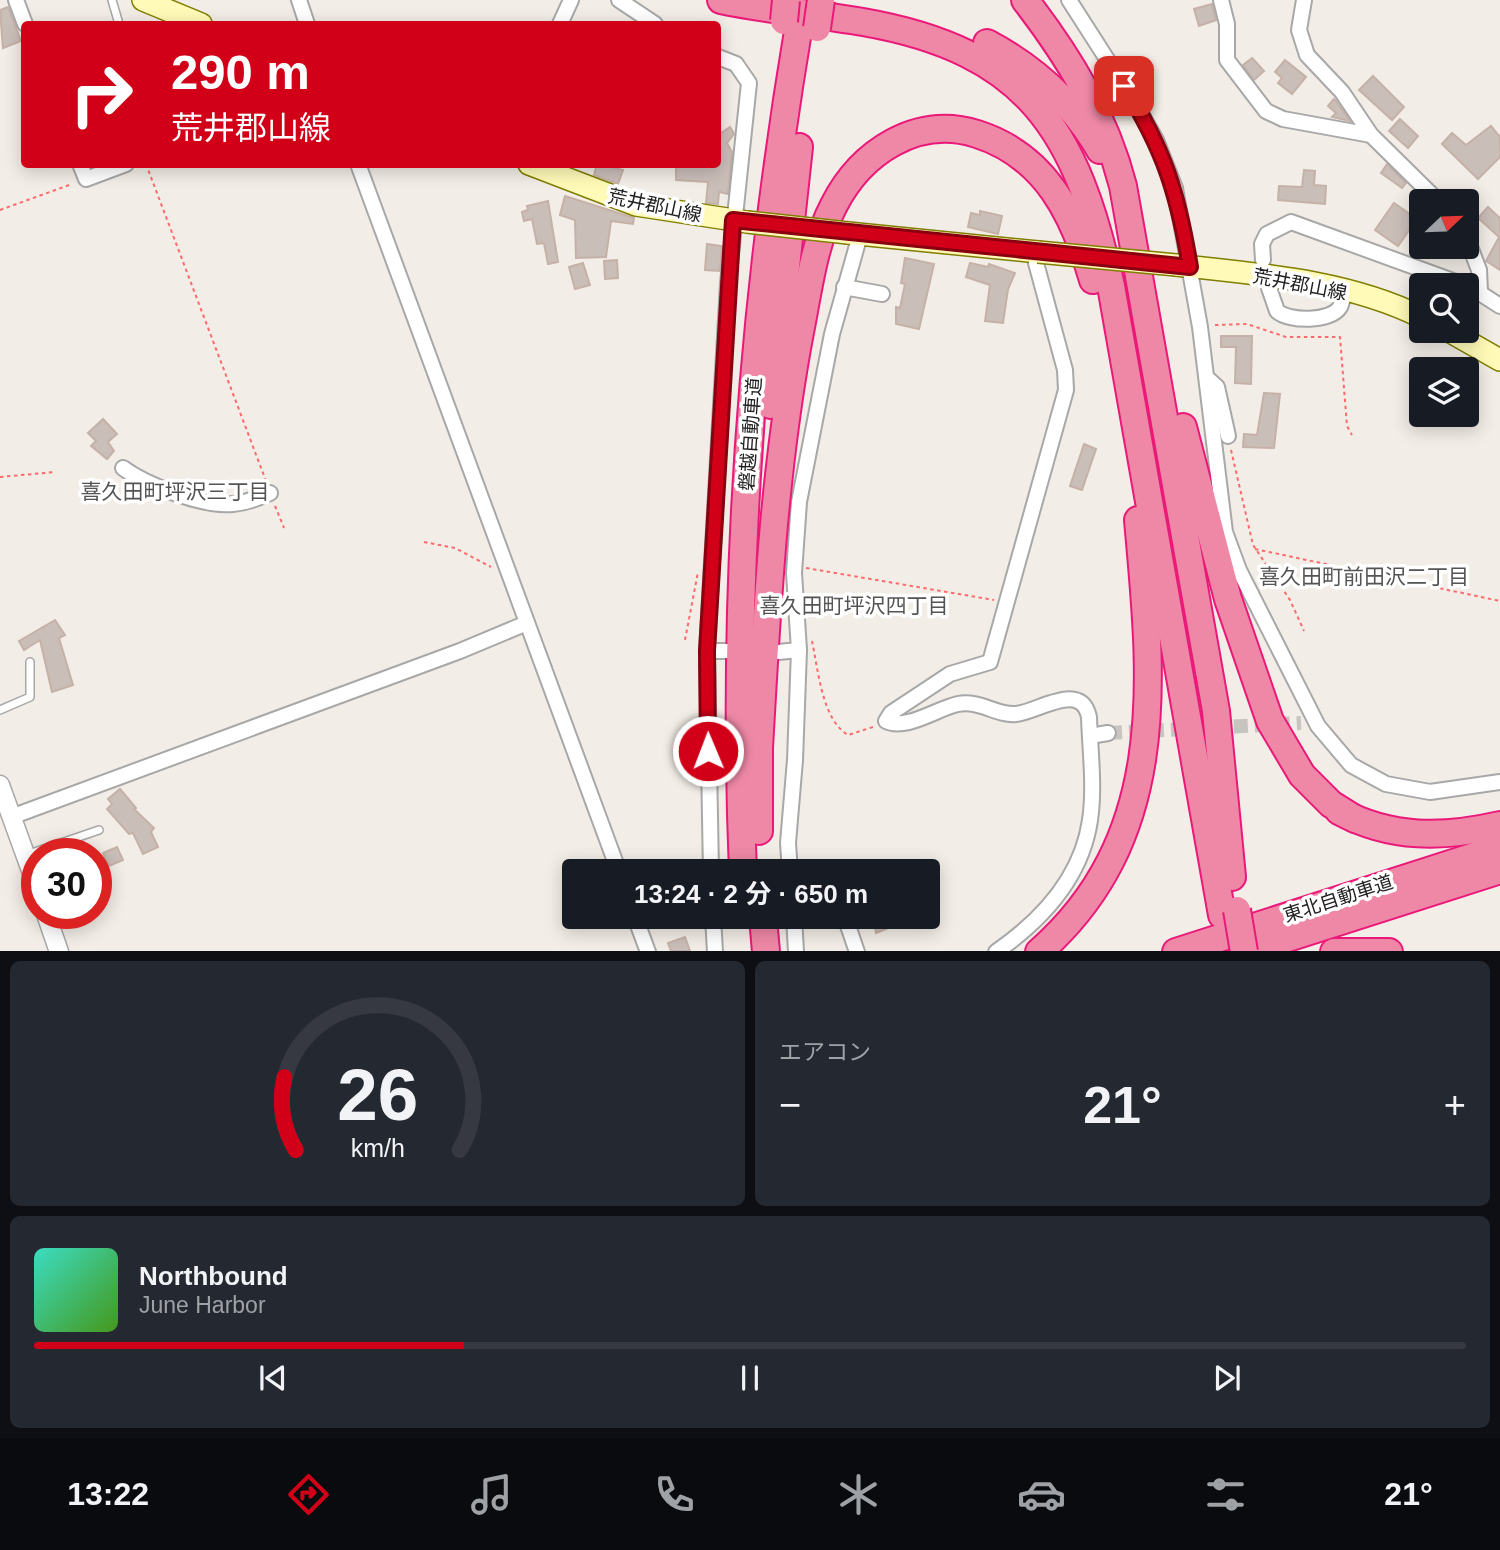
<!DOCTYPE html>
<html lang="ja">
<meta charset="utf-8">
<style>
:root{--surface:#171b24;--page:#242831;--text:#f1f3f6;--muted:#9ea1a6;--line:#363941;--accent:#d10018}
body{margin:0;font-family:Helvetica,"Noto Sans JP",sans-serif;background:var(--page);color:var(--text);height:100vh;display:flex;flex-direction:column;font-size:26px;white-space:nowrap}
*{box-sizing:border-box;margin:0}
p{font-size:23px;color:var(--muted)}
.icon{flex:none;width:38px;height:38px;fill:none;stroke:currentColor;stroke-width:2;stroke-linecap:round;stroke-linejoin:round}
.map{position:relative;height:951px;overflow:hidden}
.drawer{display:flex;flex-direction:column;gap:10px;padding:10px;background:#0d0f14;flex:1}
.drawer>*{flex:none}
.guide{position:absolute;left:21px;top:21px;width:700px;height:147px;border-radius:7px;box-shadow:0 4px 18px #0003;background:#d10018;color:#fff;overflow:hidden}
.needle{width:46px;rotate:67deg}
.buttons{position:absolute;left:1409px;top:189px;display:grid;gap:14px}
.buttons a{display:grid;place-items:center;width:70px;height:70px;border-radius:7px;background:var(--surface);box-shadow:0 4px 18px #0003;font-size:35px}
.speed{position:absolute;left:21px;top:838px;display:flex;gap:14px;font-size:35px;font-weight:700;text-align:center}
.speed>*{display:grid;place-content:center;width:91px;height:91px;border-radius:50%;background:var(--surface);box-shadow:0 4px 18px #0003;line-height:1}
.speed .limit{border:10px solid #d22;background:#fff;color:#111}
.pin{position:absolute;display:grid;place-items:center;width:60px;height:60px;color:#fff;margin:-30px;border-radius:14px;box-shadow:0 4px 10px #0006}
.me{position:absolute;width:77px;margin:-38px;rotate:359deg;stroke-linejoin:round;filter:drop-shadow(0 0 5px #0008)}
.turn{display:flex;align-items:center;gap:24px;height:147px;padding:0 35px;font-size:32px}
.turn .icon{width:91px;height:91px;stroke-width:2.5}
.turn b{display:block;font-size:49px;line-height:60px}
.big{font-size:52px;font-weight:700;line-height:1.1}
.drawer .card{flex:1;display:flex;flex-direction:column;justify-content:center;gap:10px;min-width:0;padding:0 24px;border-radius:10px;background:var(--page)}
.drawer .dial{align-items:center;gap:0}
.dial svg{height:182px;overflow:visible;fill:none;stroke:var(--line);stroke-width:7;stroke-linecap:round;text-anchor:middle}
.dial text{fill:var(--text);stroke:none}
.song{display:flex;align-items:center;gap:21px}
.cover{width:84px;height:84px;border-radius:10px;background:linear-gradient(135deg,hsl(170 70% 55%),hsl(100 70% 35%))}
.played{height:7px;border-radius:4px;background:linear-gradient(90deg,var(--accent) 30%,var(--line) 30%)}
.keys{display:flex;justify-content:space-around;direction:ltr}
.heat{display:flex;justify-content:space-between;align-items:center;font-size:38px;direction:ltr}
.drawer .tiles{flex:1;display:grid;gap:10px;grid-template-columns:1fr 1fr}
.card:last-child{grid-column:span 2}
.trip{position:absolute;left:562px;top:859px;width:378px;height:70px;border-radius:7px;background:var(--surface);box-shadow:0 4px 18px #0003;font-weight:700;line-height:70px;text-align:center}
.tab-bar{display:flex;height:112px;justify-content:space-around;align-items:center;background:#090b0e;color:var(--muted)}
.tab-bar .icon{width:49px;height:49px}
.tab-bar .current{color:var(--accent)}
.tab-bar b{font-size:32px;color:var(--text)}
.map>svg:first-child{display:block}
</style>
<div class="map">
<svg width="1500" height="952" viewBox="0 0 1500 952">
<rect width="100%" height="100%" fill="#f2ede6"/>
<!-- building -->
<g fill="#cabeb9" stroke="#c5b1a7" stroke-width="2">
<polygon points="1212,4 1216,20 1199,26 1194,9"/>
<polygon points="8,7 21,41 3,48 0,10"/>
<polygon points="1252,58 1264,71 1254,80 1243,65"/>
<polygon points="1285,60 1306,77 1292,94 1278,83 1282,78 1275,72"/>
<polygon points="1373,76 1404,107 1392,120 1359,90"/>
<polygon points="1334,99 1336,101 1350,121 1332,117 1336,113 1328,106"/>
<polygon points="1400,119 1418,136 1408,148 1389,131"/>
<polygon points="718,126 721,133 730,127 734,134 727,143 732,152 728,194 719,192 718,204 706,203 708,182 676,180 676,164 718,164"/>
<polygon points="1491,126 1500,137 1500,157 1478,179 1442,144 1452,133 1466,145"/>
<polygon points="597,164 623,170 618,184 594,175"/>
<polygon points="1387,164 1406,183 1402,188 1381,173"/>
<polygon points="1304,170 1315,171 1314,185 1326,186 1325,204 1278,200 1279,186 1302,187"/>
<polygon points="565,196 634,218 633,224 611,221 606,257 576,258 575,220 560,215"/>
<polygon points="548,201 558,262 548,264 544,243 537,244 532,219 524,221 522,212 528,210 527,206"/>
<polygon points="1394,203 1417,219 1398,246 1375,230"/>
<polygon points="1488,207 1500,218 1500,270 1486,261 1499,237 1478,218"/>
<polygon points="980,211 1002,216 998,234 968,227 971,213 980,215"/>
<polygon points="707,244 722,246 720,271 705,270"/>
<polygon points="905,258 934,264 919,329 896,324 896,307 900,308 905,284 901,283"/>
<polygon points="617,260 618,278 605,279 604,261"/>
<polygon points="583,263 590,285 575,289 569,267"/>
<polygon points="970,263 988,267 989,264 1015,273 1008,289 1003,323 985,321 990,285 966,277"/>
<polygon points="1221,336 1252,336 1251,384 1235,383 1236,347 1221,347"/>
<polygon points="1264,393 1280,394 1274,448 1243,447 1244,434 1257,435"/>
<polygon points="103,419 117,434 108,442 114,451 107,459 91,446 96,441 88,433"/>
<polygon points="1084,444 1096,449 1082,490 1070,486"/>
<polygon points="55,620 65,635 59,638 73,685 52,692 40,640 24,650 19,641"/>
<polygon points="120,789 136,808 134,809 154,828 151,832 158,847 143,854 133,833 129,834 107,809 112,804 108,799"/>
<polygon points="117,847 123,860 109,866 103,853"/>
<polygon points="873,917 893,917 896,925 876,933"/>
<polygon points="685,937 690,951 671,951 668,943"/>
</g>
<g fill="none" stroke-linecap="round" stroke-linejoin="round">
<!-- minor-tunnel -->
<polyline stroke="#c8c4bf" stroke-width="14" stroke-dasharray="14 7" stroke-linecap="butt" points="1108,733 1301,723"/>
<defs>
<g id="service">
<polyline points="112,0 119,24"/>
<polyline points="0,710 30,697 30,662"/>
<polyline points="26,855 99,830"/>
</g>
<g id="minor">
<polyline points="16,0 25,24"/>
<polyline points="299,0 307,24"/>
<polyline points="619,0 655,24"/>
<polyline points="1069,0 1135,103 1156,140 1175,188 1200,327 1225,532 1239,570 1318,726 1351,765 1386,784 1430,792 1500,782"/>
<polyline points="1221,0 1227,24 1227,60 1266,111 1283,119 1371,135"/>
<polyline points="1304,0 1299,30 1307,55 1342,92 1371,135 1438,201"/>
<polyline points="560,24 571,0"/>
<polyline points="80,164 86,179 126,164"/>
<polyline points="358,164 619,872"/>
<polyline points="1466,236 1479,270 1480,291"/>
<polyline points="1263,260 1262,244 1267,234 1291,222 1464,285"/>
<polyline points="844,287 882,294"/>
<path d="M1269,288L1277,311C1289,322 1331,322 1340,307C1342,303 1343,296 1345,291"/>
<polyline points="1472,288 1500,306"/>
<polyline points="1207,378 1217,387 1228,436"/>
<path d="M123,468C146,485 203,507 233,504C246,503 258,498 270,493"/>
<polyline points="707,651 728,651"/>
<polyline points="778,652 799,650"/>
<polyline points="1090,736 1108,733"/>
<polyline points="11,817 460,651 527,623"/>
<polyline points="711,872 707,651 728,283 749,83 736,64 718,57"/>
<polyline points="790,872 788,843 795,760 799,650 794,573 799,502 832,334 860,235"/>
<polyline points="635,917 648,952"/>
<polyline points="713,917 715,952"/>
<polyline points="794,917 796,952"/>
<polyline points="845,917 857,952"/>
<path d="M996,952C1042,920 1082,876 1090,820C1095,787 1090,750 1089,717C1081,680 1038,712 1016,714C997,716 981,700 958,704C938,708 906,731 886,721L891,713L950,674L990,662L1066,390L1065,370L1036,263L1038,252"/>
</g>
<g id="tertiary">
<polyline points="0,785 37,887"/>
<polyline points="46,914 59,952"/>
</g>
<g id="secondary">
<polyline points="143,0 201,24"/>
<polyline points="529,164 636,205 747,222"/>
<polyline points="848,233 1038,252"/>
<path d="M1176,265C1257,274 1347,280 1421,317"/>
<polyline points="1449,331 1500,360"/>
</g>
<g id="motorway">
<path d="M721,0C768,10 816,14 863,22C1028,51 1077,130 1111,286L1222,915"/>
<path d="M1025,0C1069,57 1105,116 1123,186L1216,711L1232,877"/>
<path d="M987,43C1034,68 1073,103 1100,150"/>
<polyline points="771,405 799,147"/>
<polyline points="1183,427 1228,599 1270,721 1302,775 1331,804 1355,819"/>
<polyline points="759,733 759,831"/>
<path d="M759,748C767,608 774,466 801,327C809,286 814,243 834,205C861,152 917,115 977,134C1046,156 1074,215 1093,280"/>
<path d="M1339,811C1391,839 1443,838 1500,825"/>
<path d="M743,872C731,588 752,304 799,25"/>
<polyline points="763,917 766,952"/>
<path d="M1039,952C1171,836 1152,677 1138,520"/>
<polyline points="1176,952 1500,848"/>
<polyline points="1244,952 1500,870"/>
<polyline points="1334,952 1389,952"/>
</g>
</defs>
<!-- service casing -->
<use href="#service" stroke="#a8a8a8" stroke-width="10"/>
<!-- minor casing -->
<use href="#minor" stroke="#a8a8a8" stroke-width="18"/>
<!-- tertiary casing -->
<use href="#tertiary" stroke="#a8a8a8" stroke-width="21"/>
<!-- secondary casing -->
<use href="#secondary" stroke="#7f7e00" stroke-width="24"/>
<!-- motorway casing -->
<use href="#motorway" stroke="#ea1979" stroke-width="30"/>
<!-- path -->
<g stroke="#ff6a6c" stroke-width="2" stroke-dasharray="3.5 3.5" stroke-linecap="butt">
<polyline points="146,164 266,481"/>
<polyline points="0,210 72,184"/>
<polyline points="1215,325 1247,324 1286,337 1340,337 1347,426 1352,435"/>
<polyline points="1231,450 1253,545 1290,600 1304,631"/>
<polyline points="0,477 55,472"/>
<polyline points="275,506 284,528"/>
<polyline points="424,542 455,548 491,567"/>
<polyline points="1255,549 1500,601"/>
<polyline points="806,568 994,600"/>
<polyline points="685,640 698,572"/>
<path d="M812,641C818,669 822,720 848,735L873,727"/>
</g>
<!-- service -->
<use href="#service" stroke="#fff" stroke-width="7"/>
<!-- minor -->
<use href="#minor" stroke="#fff" stroke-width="14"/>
<!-- tertiary -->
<use href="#tertiary" stroke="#fff" stroke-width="18"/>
<!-- secondary -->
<use href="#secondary" stroke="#fffab7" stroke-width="21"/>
<!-- motorway -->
<use href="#motorway" stroke="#ef88a7" stroke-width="26"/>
<defs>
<g id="secondary-bridge">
<polyline points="747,222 848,233"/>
<polyline points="1038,252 1176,265"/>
</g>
<g id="motorway-bridge">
<polyline points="784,21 786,0"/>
<polyline points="817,28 821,0"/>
<polyline points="1237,910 1244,952"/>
</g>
</defs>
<!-- secondary-bridge casing -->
<use href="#secondary-bridge" stroke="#7f7e00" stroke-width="24" stroke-linecap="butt"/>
<!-- motorway-bridge casing -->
<use href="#motorway-bridge" stroke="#ea1979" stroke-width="30" stroke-linecap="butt"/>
<!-- secondary-bridge -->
<use href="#secondary-bridge" stroke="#fffab7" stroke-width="21"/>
<!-- motorway-bridge -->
<use href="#motorway-bridge" stroke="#ef88a7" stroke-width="26"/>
</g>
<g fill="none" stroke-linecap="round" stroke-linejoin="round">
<defs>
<path id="route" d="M708,751L707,651L733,220L1190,267C1178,194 1164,149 1124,86"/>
</defs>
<!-- route casing -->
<use href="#route" stroke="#880010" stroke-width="18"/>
<!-- route -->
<use href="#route" stroke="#d10018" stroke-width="12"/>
</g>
<g text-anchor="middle" stroke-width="7" stroke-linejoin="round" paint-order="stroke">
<!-- street labels -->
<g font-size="19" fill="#212121" stroke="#fff">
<text transform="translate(655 205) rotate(12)" y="7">荒井郡山線</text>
<text transform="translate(1300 284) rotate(11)" y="7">荒井郡山線</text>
<text transform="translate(750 434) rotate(-86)" y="7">磐越自動車道</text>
<text transform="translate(1338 898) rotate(-18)" y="7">東北自動車道</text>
</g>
<!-- neighbourhood labels -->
<g font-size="21" fill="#545454" stroke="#fff">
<text x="175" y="499">喜久田町坪沢三丁目</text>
<text x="1364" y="584">喜久田町前田沢二丁目</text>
<text x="854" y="613">喜久田町坪沢四丁目</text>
</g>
</g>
</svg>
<div class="buttons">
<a><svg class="needle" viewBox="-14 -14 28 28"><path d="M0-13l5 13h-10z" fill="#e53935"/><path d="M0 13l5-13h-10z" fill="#9ea1a6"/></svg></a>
<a><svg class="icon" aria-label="search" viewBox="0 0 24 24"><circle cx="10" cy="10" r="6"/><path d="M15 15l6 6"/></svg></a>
<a><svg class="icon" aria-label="layers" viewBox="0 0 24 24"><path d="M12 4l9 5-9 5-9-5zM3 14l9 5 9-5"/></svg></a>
</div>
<div class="speed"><div class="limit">30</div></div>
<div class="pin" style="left:1124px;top:86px;background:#d93025"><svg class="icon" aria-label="arrive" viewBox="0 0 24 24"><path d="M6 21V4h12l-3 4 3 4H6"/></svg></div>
<svg class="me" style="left:708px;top:751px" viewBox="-20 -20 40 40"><circle r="17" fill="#d10018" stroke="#fff" stroke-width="3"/><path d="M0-11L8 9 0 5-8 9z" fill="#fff"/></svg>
<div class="trip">13:24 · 2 分 · 650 m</div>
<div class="guide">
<div class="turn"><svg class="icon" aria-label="right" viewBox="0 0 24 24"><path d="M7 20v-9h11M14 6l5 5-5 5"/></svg><div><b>290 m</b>荒井郡山線</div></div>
</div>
</div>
<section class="drawer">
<div class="tiles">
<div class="card dial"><svg viewBox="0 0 100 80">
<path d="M14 69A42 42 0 1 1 86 69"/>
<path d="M14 69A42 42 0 0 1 9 37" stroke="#d10018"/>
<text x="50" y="56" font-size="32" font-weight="700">26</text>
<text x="50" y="72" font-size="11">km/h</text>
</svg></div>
<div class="card"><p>エアコン</p>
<div class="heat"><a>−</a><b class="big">21°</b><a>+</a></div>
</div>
<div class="card">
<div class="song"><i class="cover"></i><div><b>Northbound</b><p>June Harbor</p></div></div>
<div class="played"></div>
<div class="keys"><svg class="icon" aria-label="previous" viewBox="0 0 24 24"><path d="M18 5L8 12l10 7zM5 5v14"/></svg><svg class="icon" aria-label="pause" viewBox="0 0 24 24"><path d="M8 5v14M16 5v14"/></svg><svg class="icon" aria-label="next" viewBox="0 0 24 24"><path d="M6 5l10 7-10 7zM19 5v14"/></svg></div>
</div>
</div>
</section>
<nav class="tab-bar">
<b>13:22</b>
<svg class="icon current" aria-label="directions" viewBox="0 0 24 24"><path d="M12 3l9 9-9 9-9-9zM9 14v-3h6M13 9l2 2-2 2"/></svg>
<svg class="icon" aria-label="music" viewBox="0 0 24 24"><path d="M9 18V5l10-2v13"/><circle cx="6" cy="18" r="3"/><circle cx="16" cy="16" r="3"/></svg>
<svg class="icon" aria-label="phone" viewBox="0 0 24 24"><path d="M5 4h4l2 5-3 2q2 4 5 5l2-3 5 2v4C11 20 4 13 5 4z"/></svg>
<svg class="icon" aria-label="climate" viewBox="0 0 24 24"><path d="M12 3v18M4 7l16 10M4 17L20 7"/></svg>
<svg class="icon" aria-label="car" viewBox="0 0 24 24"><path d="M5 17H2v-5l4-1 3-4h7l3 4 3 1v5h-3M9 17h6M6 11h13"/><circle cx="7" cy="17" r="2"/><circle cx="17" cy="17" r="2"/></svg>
<svg class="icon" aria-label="filters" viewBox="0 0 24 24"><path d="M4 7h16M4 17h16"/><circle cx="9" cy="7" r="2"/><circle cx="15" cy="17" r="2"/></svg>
<b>21°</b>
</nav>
